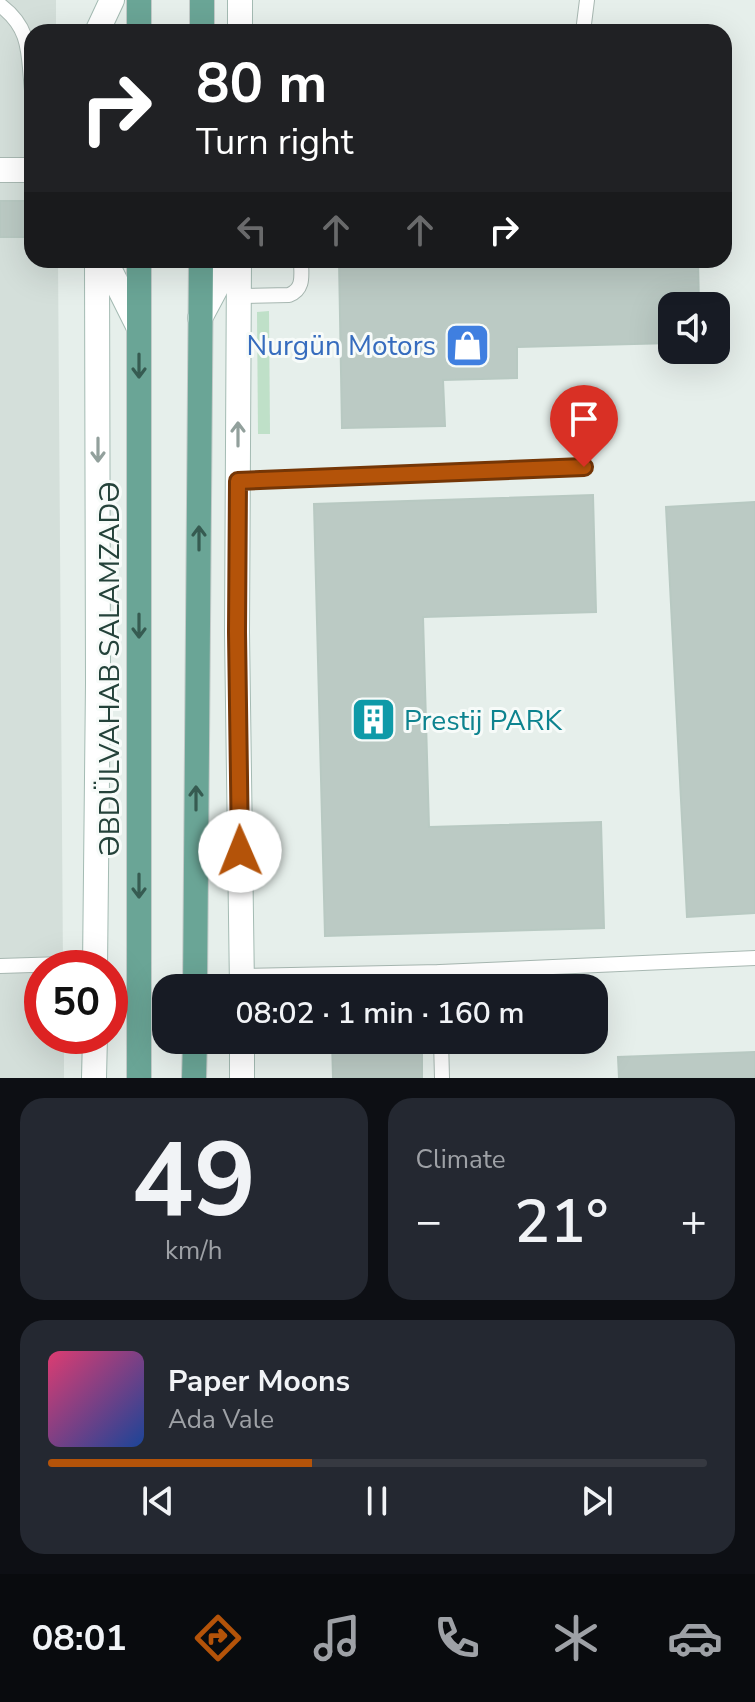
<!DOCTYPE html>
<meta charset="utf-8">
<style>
:root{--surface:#171b24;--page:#242831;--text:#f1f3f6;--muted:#9ea1a6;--line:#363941;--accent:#b45309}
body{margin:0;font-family:"Nunito Sans",sans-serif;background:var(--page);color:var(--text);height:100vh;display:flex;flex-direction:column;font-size:30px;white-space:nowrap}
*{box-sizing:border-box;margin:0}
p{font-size:26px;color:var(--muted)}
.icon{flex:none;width:44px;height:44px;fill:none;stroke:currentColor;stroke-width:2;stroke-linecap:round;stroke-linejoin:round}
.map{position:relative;height:1078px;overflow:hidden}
.sheet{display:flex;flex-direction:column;gap:20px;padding:20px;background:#0d0f14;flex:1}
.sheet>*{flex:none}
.top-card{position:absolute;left:24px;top:24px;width:708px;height:244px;border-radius:24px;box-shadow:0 8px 32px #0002;background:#202124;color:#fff;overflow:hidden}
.fabs{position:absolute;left:658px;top:292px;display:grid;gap:16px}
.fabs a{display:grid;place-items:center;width:72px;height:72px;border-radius:16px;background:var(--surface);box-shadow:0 8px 32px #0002;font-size:40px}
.speed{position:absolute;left:24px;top:950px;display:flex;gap:16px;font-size:40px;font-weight:700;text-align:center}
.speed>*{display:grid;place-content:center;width:104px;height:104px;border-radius:50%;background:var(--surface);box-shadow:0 8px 32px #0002;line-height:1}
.speed .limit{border:12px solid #d22;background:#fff;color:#111}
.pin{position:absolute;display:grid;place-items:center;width:68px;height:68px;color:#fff;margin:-82px -34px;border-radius:50% 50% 50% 0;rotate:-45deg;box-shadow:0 0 8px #0007}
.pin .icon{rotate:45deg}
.me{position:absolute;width:88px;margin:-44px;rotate:359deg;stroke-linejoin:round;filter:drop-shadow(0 0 6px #0008)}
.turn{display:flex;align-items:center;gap:28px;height:168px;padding:0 40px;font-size:36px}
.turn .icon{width:104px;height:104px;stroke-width:2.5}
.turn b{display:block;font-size:56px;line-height:68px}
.lanes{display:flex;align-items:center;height:76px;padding:0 40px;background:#0003;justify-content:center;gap:40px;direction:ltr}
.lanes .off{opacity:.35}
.big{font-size:60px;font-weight:600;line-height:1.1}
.sheet .tile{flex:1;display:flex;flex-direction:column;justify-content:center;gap:12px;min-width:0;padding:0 28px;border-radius:24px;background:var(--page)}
.sheet .dial{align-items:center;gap:0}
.dial b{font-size:104px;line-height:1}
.song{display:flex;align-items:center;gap:24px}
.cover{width:96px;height:96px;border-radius:12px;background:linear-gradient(135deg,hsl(340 70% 55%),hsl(220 70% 35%))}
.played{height:8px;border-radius:4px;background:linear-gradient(90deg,var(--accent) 40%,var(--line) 40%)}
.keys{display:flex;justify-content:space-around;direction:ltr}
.heat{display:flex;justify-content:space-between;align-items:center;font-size:44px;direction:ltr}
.sheet .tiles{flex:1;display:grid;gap:20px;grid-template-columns:1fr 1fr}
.tile:last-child{grid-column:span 2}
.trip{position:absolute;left:152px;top:974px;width:456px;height:80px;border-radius:24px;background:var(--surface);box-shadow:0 8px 32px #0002;font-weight:600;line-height:80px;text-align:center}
.tabs{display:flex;height:128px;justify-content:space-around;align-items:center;background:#090b0e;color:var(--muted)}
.tabs .icon{width:56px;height:56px}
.tabs .on{color:var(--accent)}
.tabs b{font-size:36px;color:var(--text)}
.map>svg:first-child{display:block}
</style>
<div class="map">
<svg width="755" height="1078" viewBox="0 0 755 1078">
<rect width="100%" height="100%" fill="#e6efeb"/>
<!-- built -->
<polygon fill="#d4dfda" points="0,0 56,0 56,32 32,32 32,260 58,260 63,968 42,968 42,1036 64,1036 64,1078 0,1078"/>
<!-- green -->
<polygon fill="#bfe0c8" points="269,311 270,434 258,434 257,312"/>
<!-- building -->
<g fill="#bbcac4" stroke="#b8c9c2" stroke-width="2">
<rect x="0" y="201" width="32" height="36"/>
<polygon points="339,260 698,260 699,306 672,306 672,343 517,347 517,378 443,380 445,426 342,428"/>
<polygon points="593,495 596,612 423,617 429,827 601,822 604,928 325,936 314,504"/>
<polygon points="755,502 755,913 687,917 666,507"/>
<polygon points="332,1040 422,1040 422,1078 333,1078"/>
<polygon points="755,1052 755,1078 619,1078 618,1057"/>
</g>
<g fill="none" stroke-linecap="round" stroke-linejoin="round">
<defs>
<g id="service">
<path d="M0,5C32,29 28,54 32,90"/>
<polyline points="584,24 587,0"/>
<path d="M239,296L289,295C305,289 301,274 301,260"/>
<polyline points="238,481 584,467"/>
<polyline points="0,966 95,963"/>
<polyline points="440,972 440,988"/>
<polyline points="241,976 440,972 755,958"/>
<polyline points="441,1040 442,1078"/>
</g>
<polyline id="minor" points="0,170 32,170"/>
<g id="secondary">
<polyline points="97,32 112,0"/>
<polyline points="240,32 240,0"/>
<polyline points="105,260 139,328"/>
<polyline points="239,260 237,632 242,988"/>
<polyline points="200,318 231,260"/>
<polyline points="95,968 98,683 97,260"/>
<polyline points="242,1040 242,1078"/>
<polyline points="94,1078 95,1036"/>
</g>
<g id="primary">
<polyline points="139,32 139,0"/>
<polyline points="202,32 202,0"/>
<polyline points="139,260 139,1078"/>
<polyline points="195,988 201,260"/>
<polyline points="194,1078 195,1040"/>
</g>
</defs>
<!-- service casing -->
<use href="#service" stroke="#a8b8b2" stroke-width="16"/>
<!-- minor casing -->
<use href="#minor" stroke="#a8b8b2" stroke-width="26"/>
<!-- secondary casing -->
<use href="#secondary" stroke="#a4bbb3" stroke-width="26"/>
<!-- primary casing -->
<use href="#primary" stroke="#c2cac8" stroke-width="26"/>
<!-- service -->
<use href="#service" stroke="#fff" stroke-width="14"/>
<!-- minor -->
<use href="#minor" stroke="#fff" stroke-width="24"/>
<!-- secondary -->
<use href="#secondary" stroke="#fff" stroke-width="24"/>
<!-- primary -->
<use href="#primary" stroke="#6aa596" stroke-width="24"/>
</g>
<!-- one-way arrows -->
<defs><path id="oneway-shaft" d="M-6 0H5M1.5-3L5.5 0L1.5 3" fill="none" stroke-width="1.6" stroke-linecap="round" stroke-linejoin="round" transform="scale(2)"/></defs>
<g stroke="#365b51">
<use href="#oneway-shaft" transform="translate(139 366) rotate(90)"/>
<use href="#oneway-shaft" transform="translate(199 538) rotate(-90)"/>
<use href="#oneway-shaft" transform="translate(139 626) rotate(90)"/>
<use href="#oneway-shaft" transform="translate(196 798) rotate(-90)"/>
<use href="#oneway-shaft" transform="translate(139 886) rotate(90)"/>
</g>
<g stroke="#92a09c">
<use href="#oneway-shaft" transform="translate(238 434) rotate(-90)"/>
<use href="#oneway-shaft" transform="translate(98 450) rotate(90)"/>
</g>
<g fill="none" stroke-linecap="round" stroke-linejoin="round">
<defs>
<polyline id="route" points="240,851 237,632 238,481 584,467"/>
</defs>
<!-- route casing -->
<use href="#route" stroke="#753606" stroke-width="20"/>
<!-- route -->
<use href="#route" stroke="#b45309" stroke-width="14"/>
</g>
<!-- icons -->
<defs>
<symbol id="shop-square" viewBox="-11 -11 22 22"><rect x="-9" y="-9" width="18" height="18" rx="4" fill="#3f7fe0" stroke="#f7fbf9"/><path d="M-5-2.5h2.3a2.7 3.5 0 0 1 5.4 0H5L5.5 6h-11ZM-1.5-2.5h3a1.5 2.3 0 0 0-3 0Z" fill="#fff"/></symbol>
<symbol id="building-square" viewBox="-11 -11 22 22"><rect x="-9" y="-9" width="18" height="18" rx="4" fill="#0f9aa8" stroke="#f7fbf9"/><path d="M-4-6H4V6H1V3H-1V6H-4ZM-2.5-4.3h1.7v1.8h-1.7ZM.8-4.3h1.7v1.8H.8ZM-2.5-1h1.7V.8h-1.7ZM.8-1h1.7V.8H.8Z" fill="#fff"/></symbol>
</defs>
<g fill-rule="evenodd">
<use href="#shop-square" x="442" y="320" width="51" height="51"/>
<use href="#building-square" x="348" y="694" width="51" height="51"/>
</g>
<g text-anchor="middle" stroke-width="6" stroke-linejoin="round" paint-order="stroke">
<!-- shop labels -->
<g font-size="28" fill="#366cbe" stroke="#f7fbf9" text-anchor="end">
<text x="436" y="355">Nurgün Motors</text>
</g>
<!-- street labels -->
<g font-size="28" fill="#24423a" stroke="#f7fbf9">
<text transform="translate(109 669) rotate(-90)" y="10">ƏBDÜLVAHAB SALAMZADƏ</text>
</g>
<!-- culture labels -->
<g font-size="28" fill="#0d838f" stroke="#f7fbf9" text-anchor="start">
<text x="404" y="730">Prestij PARK</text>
</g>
</g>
</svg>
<div class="fabs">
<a><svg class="icon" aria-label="sound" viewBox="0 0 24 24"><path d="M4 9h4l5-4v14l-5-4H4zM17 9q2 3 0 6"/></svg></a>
</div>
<div class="speed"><div class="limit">50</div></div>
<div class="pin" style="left:584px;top:467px;background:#d93025"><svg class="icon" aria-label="arrive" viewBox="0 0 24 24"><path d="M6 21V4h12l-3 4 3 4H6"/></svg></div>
<svg class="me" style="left:240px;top:851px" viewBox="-20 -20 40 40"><circle r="19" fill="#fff"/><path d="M0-13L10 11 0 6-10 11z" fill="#b45309"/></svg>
<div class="trip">08:02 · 1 min · 160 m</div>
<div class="top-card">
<div class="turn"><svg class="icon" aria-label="right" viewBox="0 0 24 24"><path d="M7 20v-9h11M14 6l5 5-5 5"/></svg><div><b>80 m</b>Turn right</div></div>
<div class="lanes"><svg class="icon off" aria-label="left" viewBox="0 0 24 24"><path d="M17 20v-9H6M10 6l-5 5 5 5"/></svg><svg class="icon off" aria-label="ahead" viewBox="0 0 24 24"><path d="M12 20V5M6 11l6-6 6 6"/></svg><svg class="icon off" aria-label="ahead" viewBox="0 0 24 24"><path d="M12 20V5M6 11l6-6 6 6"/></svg><svg class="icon" aria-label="right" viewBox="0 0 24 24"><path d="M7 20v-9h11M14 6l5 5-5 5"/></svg></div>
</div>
</div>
<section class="sheet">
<div class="tiles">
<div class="tile dial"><b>49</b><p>km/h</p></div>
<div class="tile"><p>Climate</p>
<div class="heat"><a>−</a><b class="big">21°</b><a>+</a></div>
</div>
<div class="tile">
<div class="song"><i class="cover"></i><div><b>Paper Moons</b><p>Ada Vale</p></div></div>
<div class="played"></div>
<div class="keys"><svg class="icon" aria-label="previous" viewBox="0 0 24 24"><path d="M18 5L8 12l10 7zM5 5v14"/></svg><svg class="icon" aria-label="pause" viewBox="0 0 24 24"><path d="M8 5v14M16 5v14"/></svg><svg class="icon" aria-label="next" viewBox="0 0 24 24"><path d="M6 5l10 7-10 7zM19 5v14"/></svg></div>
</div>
</div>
</section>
<nav class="tabs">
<b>08:01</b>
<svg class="icon on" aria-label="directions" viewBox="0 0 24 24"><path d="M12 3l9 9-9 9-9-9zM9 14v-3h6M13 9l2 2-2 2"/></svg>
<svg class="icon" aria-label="music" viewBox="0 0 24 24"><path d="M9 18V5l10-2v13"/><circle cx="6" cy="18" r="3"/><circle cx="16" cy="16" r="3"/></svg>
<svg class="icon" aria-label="phone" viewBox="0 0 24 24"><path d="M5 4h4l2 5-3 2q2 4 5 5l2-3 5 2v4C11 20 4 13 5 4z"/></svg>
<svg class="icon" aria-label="climate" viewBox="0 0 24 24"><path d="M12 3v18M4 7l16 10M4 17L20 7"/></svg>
<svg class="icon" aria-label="car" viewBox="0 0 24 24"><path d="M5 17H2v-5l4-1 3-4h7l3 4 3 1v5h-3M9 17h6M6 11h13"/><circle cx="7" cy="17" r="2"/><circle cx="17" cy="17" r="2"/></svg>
</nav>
